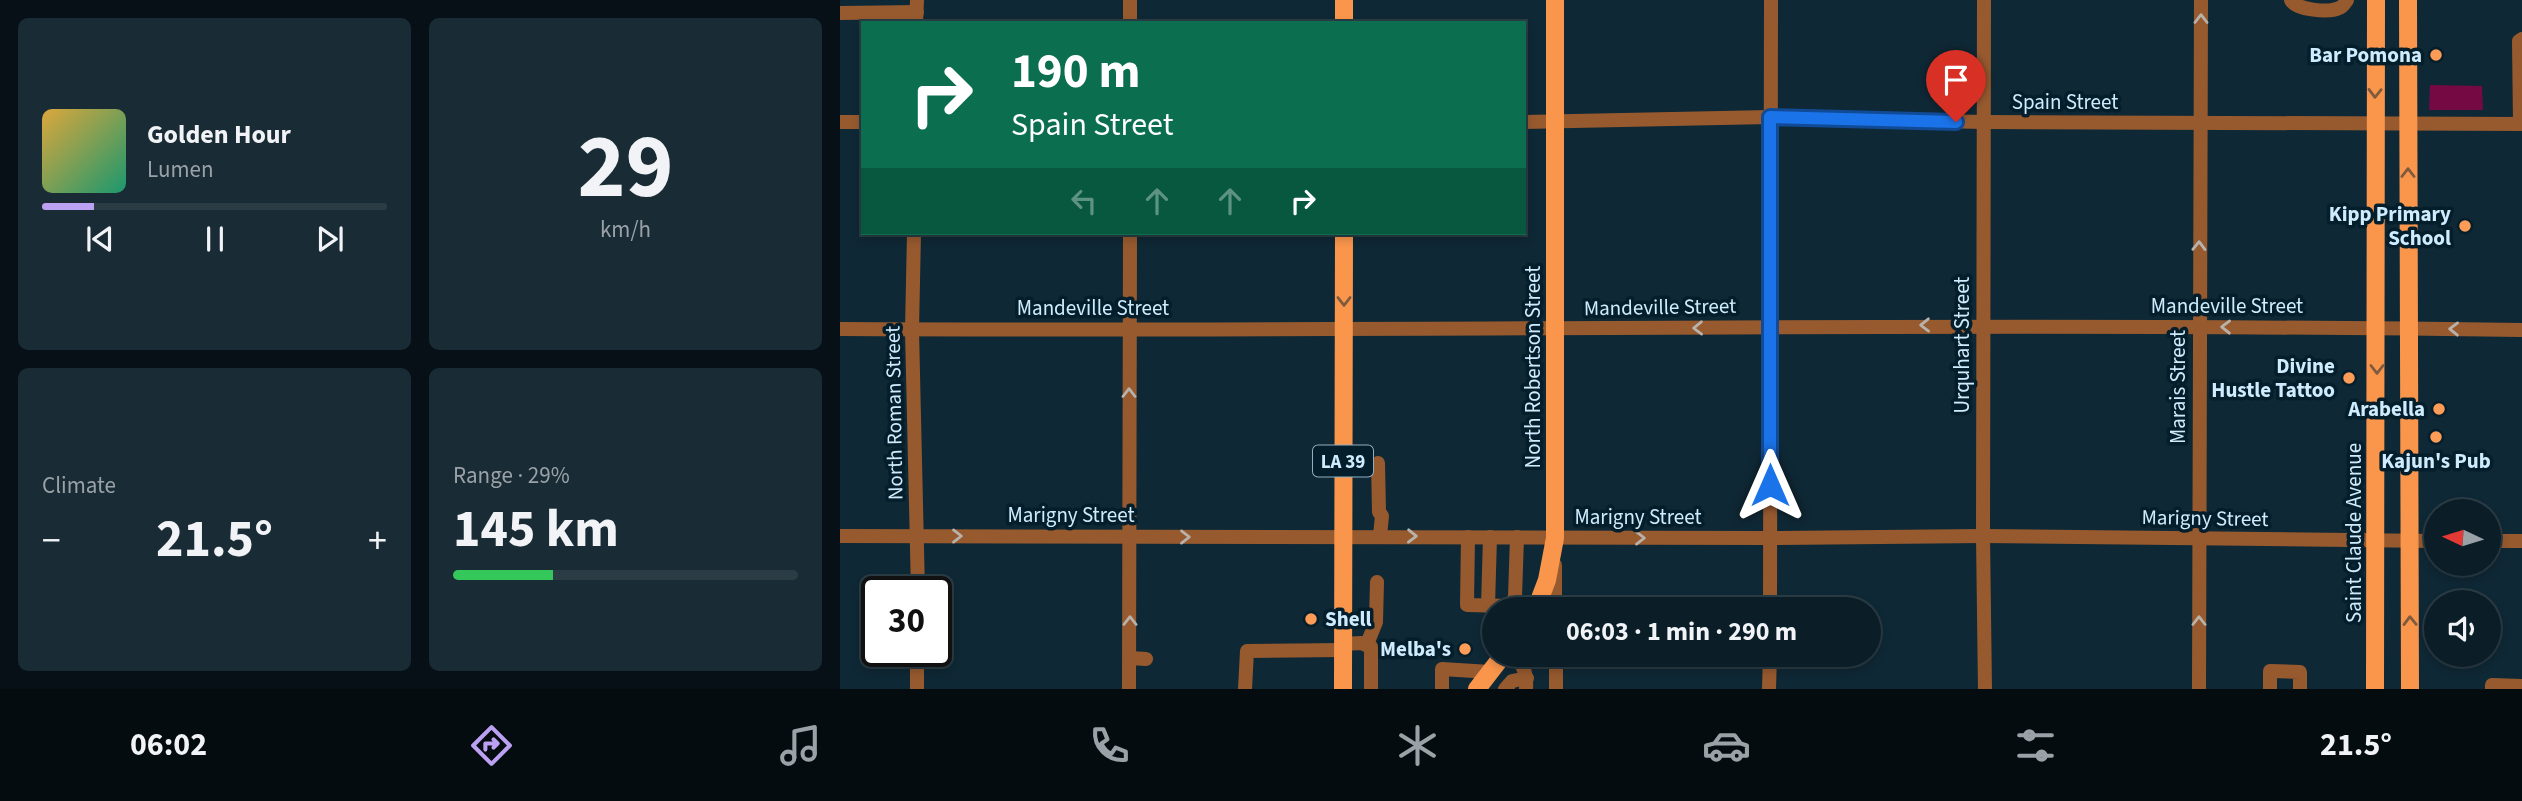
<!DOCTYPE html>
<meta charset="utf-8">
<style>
:root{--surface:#0b1e28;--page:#192b34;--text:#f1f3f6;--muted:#9aa2a8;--line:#2b3c45;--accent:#bca0f2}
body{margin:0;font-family:"Source Sans 3",sans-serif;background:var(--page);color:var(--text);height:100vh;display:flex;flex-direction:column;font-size:26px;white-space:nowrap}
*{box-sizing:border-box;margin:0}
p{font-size:23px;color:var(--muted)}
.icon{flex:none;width:38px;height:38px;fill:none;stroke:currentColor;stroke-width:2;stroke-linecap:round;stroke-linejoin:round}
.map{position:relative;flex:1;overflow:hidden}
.sheet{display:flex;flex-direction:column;gap:18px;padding:18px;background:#061016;width:840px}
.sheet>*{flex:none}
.top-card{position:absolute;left:21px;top:21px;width:665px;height:214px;border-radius:0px;box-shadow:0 4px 10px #0003,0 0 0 2px var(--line);background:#0b6e4f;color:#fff;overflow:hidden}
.needle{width:46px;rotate:274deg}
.tools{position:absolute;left:1584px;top:499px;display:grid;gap:14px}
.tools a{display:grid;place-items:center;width:77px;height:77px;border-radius:50%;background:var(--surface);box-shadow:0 4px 10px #0003,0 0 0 2px var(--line);font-size:35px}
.speed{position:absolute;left:21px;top:576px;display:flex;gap:14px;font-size:35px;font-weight:700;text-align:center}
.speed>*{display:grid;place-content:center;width:91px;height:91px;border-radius:50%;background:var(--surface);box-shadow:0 4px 10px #0003,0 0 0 2px var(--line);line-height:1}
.speed .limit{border:4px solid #111;border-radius:10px;background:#fff;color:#111}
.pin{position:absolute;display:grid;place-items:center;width:60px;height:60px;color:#fff;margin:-72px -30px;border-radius:50% 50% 50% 0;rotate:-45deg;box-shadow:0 0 7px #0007}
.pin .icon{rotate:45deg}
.me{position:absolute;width:77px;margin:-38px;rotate:0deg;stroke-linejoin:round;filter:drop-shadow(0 0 5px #0008)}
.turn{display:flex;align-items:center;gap:24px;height:147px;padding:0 35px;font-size:32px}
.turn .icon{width:91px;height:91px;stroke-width:2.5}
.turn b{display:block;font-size:49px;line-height:60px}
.lanes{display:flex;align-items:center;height:66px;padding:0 35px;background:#0003;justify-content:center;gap:35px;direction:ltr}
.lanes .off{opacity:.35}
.big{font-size:52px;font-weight:700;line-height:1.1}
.sheet .tile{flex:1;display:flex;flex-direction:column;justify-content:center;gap:10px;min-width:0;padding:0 24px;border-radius:10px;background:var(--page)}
.sheet .dial{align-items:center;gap:0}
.dial b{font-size:91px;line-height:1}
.song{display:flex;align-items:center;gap:21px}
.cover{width:84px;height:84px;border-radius:10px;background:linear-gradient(135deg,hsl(40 70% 55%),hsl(160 70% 35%))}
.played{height:7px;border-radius:4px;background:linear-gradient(90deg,var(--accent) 15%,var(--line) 15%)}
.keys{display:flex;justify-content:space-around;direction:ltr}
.heat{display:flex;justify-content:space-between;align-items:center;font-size:38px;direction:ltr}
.charge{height:10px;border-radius:5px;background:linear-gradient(90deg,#34c759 29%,var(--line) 0)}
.sheet .tiles{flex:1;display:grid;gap:18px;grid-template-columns:repeat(2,1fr)}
.trip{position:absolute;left:642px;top:597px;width:399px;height:70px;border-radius:35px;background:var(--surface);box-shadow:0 4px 10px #0003,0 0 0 2px var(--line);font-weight:700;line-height:70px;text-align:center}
.tabs{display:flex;height:112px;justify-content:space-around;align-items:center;background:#040c10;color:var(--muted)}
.tabs .icon{width:49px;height:49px}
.tabs .selected{color:var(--accent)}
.tabs b{font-size:32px;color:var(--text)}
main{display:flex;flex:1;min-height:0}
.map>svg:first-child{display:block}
</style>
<main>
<section class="sheet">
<div class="tiles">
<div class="tile">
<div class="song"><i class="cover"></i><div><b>Golden Hour</b><p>Lumen</p></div></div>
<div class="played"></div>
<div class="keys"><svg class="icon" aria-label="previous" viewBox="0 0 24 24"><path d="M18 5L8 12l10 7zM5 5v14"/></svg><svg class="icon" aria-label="pause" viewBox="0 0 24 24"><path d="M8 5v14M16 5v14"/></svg><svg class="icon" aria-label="next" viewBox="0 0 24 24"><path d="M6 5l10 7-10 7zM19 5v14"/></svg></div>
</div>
<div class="tile dial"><b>29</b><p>km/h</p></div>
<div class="tile"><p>Climate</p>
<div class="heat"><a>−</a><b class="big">21.5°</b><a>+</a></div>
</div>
<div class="tile"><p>Range · 29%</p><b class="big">145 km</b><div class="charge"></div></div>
</div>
</section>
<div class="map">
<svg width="1682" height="689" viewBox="0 0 1682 689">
<rect width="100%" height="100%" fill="#0f2835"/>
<!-- green -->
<polygon fill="#740944" points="1590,85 1642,86 1643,110 1589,110"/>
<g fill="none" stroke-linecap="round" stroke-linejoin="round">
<!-- minor -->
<g stroke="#975a2f" stroke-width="14">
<polyline points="290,0 290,23"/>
<polyline points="1144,0 1143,536 1145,689"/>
<path d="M1451,0C1456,10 1489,13 1499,8C1503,7 1505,3 1507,0"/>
<polyline points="0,13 77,12"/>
<polyline points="76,23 77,0"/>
<polyline points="0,122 23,122"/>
<polyline points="684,122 930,117 1143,122 1682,124"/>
<polyline points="1680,124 1679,41 1682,39"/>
<polyline points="74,233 72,330 78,592"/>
<path d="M0,329C561,332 1121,322 1682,330"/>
<polyline points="538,463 539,512 542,516 540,536"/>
<polyline points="0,536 930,538 1143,536 1596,541"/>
<polyline points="628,537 627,605 670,606 674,609"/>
<polyline points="1648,541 1682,541"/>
<polyline points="715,565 715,609"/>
<polyline points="648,606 650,537"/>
<polyline points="670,606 675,597 677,537"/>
<polyline points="930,609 931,0"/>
<polyline points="503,644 521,643 531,647 531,689"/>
<polyline points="527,644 536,622 537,582"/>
<path d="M673,654C684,665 687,674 686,689"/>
<polyline points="716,654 716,689"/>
<polyline points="290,658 306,659"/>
<polyline points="77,689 77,651"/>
<polyline points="289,689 290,233"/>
<polyline points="405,689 407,651 503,650"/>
<polyline points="602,689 602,669 650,672"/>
<polyline points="665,689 672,681 687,678"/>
<polyline points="929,689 930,654"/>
<polyline points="1359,689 1361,0"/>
<polyline points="1430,689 1430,671 1460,672 1460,689"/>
<polyline points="1652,689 1652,685 1682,686"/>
</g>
<!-- major -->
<g stroke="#fa964c" stroke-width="18">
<polyline points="504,0 504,23"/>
<polyline points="1568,0 1570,689"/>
<polyline points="696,609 707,580 715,538 715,0"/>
<polyline points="503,689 504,233"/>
<polyline points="637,689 664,654"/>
<polyline points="1535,689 1536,0"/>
</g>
</g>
<!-- one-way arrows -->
<defs><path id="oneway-chevron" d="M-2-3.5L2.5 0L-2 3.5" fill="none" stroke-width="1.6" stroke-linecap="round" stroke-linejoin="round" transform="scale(1.75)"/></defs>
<g stroke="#b8b2ab">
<use href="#oneway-chevron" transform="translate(1361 19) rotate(-90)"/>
<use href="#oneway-chevron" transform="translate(1359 246) rotate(-89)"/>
<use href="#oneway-chevron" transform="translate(1085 325) rotate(179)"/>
<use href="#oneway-chevron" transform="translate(1386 327) rotate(-179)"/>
<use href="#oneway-chevron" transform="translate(858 328) rotate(179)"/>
<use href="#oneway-chevron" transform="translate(1614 329) rotate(-179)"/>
<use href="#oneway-chevron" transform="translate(289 393) rotate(-90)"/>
<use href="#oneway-chevron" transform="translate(117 536)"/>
<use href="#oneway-chevron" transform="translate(572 536) rotate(1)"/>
<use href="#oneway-chevron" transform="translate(345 537)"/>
<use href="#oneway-chevron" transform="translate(800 538)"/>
<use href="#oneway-chevron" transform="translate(290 621) rotate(-90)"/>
<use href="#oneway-chevron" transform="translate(1359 621) rotate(-90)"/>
</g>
<g stroke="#805a3c">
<use href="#oneway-chevron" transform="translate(1535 93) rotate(91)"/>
<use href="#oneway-chevron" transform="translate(1568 173) rotate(-90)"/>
<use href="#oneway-chevron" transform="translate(504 301) rotate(90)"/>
<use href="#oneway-chevron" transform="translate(1537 369) rotate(90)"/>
<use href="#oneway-chevron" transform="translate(1570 621) rotate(-91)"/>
</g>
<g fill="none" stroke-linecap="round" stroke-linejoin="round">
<defs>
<polyline id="route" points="930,485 930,117 1116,122"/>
</defs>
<!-- route casing -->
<use href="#route" stroke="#114b97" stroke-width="18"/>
<!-- route -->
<use href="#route" stroke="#1a73e8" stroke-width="12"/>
</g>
<!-- markers -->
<g fill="#fd9c56" stroke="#051e2b" stroke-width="2.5">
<circle cx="1596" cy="55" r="7"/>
<circle cx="1625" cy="226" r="7"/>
<circle cx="1509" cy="378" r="7"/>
<circle cx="1599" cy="409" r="7"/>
<circle cx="1596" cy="437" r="7"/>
<circle cx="471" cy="619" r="7"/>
<circle cx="625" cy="649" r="7"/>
</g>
<g text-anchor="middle" stroke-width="7" stroke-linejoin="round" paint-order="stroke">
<!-- shield labels -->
<rect fill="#051e2b" stroke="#92aebf" stroke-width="2" x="473" y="445.5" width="60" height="31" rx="5"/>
<g font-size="19" font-weight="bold" fill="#ceecfe">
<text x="503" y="468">LA 39</text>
</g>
<!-- poi labels -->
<g font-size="21" font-weight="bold" fill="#ceecfe" stroke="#051e2b" text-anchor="end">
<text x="1582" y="62">Bar Pomona</text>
<text x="1611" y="221">Kipp Primary<tspan x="1611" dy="24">School</tspan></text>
<text x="1495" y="373">Divine<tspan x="1495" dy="24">Hustle Tattoo</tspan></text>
<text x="1585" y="416">Arabella</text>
<text x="1596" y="468" text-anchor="middle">Kajun's Pub</text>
<text x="485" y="626" text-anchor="start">Shell</text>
<text x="611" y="656">Melba's</text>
</g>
<!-- street labels -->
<g font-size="21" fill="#ceecfe" stroke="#051e2b">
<text x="1225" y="109">Spain Street</text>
<text x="1387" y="313">Mandeville Street</text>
<text transform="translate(820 307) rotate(-1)" y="7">Mandeville Street</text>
<text x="253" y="315">Mandeville Street</text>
<text transform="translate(1122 345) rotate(-90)" y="7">Urquhart Street</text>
<text transform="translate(693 367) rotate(-90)" y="7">North Robertson Street</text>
<text transform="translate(1338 387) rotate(-90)" y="7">Marais Street</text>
<text transform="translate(54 413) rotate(-91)" y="7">North Roman Street</text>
<text x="231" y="522">Marigny Street</text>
<text x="798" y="524">Marigny Street</text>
<text transform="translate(1365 518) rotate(1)" y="7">Marigny Street</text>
<text transform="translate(1514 533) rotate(-90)" y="7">Saint Claude Avenue</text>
</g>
</g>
</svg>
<div class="tools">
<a><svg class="needle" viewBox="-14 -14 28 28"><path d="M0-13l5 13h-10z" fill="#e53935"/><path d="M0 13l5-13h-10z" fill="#9aa2a8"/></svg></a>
<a><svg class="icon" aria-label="sound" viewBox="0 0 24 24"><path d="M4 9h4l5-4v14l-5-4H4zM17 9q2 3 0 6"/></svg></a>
</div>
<div class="speed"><div class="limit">30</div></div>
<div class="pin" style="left:1116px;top:122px;background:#d93025"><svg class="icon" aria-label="arrive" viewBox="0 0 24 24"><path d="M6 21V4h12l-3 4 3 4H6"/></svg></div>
<svg class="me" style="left:930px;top:485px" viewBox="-20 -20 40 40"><path d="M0-17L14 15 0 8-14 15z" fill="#1a73e8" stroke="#fff" stroke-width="4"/></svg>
<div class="trip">06:03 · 1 min · 290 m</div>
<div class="top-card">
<div class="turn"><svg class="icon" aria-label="right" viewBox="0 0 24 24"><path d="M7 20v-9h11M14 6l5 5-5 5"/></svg><div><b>190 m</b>Spain Street</div></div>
<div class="lanes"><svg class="icon off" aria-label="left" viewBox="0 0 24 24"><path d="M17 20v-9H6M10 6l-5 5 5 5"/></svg><svg class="icon off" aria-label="ahead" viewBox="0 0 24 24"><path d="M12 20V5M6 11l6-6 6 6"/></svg><svg class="icon off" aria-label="ahead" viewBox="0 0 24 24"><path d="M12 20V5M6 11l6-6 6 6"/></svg><svg class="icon" aria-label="right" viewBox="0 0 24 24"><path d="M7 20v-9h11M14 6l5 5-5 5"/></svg></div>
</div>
</div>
</main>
<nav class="tabs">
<b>06:02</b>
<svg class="icon selected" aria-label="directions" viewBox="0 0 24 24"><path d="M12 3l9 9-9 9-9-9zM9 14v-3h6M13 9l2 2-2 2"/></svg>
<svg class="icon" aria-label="music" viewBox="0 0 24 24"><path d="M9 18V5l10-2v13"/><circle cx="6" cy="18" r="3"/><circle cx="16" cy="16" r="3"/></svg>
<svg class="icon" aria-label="phone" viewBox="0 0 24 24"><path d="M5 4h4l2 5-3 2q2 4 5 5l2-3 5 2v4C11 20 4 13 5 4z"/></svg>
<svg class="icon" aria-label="climate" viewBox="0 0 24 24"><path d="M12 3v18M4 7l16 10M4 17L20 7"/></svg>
<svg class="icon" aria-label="car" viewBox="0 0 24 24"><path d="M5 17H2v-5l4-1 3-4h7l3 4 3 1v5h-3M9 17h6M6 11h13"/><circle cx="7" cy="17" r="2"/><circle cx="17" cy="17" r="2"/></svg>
<svg class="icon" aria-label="filters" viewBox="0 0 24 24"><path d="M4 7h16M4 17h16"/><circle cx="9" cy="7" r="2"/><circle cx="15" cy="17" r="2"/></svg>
<b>21.5°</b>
</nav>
